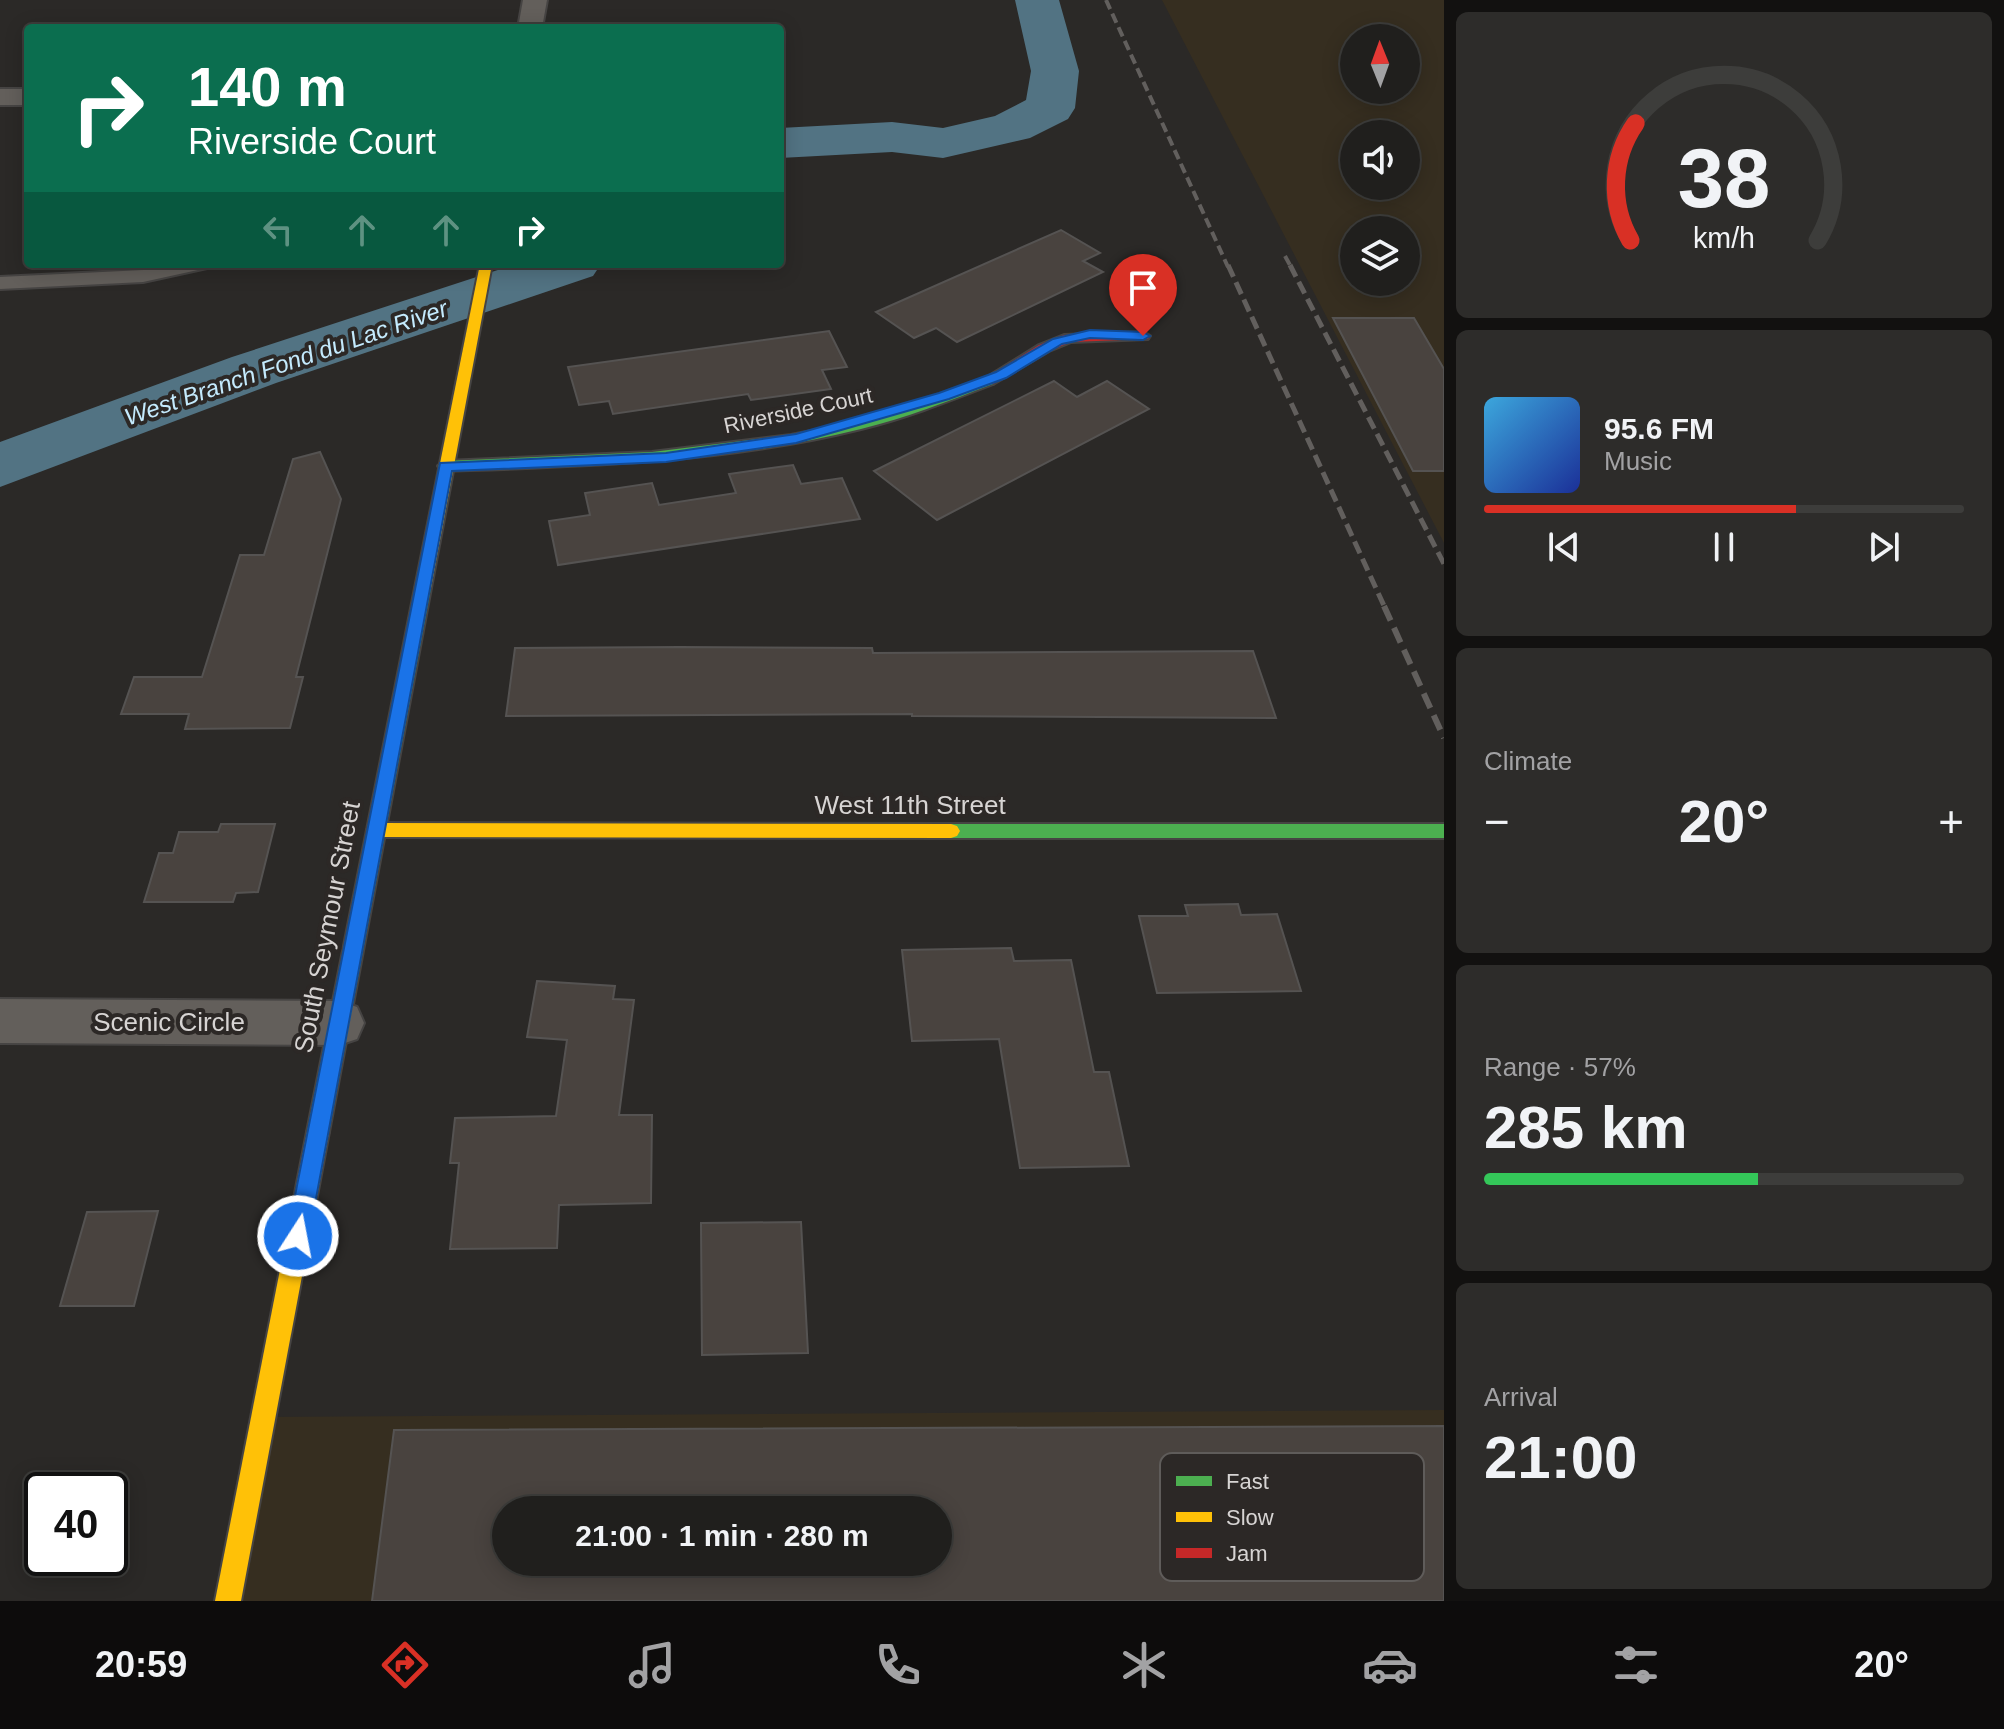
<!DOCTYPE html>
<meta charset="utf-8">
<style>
:root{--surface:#201f1d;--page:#2d2c2a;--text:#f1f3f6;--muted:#a2a2a4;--line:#3d3d3b;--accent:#d93025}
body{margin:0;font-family:Helvetica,sans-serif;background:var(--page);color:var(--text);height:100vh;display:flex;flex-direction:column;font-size:30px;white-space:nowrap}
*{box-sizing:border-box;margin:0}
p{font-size:26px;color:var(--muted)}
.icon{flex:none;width:44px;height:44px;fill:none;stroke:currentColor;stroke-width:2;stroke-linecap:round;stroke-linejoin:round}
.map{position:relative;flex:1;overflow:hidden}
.side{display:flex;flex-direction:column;gap:12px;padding:12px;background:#121110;width:560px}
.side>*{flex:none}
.top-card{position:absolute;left:24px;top:24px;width:760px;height:244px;border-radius:8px;box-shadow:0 4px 20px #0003,0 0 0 2px var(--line);background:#0b6e4f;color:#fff;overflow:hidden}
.needle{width:52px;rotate:359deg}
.tools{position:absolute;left:1340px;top:24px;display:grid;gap:16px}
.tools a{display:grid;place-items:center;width:80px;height:80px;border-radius:50%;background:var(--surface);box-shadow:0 4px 20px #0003,0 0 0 2px var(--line);font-size:40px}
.speed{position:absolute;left:24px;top:1472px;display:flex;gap:16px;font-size:40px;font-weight:700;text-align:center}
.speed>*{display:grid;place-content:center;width:104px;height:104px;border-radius:50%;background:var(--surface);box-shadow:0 4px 20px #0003,0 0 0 2px var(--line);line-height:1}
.speed .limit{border:4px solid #111;border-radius:12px;background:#fff;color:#111}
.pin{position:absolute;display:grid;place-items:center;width:68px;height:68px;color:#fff;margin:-82px -34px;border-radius:50% 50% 50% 0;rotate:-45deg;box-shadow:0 0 8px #0007}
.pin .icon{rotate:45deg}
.me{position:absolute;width:88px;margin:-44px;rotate:11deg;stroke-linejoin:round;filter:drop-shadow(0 0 6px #0008)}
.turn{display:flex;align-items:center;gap:28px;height:168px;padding:0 32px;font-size:36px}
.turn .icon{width:104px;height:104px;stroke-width:2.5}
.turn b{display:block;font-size:56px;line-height:68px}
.lanes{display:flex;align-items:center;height:76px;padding:0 32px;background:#0003;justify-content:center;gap:40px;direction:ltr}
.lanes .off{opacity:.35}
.big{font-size:60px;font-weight:800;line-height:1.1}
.side .widget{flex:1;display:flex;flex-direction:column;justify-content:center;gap:12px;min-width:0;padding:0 28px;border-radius:12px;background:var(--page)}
.side .dial{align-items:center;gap:0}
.dial svg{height:208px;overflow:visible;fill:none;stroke:var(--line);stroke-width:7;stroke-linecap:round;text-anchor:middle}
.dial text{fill:var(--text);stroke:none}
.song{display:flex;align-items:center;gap:24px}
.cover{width:96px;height:96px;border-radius:12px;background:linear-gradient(135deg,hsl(200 70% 55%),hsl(230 70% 35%))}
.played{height:8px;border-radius:4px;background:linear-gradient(90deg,var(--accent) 65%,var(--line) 65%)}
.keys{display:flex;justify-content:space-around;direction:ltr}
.heat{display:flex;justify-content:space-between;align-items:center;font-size:44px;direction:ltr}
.charge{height:12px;border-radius:6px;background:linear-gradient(90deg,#34c759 57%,var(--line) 0)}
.trip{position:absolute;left:492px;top:1496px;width:460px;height:80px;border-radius:40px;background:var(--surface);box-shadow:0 4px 20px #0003,0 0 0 2px var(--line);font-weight:800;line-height:80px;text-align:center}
.dock{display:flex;height:128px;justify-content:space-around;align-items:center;background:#0d0c0c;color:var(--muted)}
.dock .icon{width:56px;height:56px}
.dock .selected{color:var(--accent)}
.dock b{font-size:36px;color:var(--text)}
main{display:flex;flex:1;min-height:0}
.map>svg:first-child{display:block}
</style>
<main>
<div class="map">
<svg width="1444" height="1601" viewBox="0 0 1444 1601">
<rect width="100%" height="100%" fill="#2b2927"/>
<!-- industrial -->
<g fill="#362e20" fill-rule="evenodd">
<path d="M1162,0H1444V543ZM1354,38H1406V90H1354ZM1354,134H1406V186H1354ZM1354,230H1406V282H1354Z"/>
<path d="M1444,1410V1601H228L263,1417ZM506,1510H938V1562H506Z"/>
</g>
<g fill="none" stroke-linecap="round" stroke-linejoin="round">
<!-- river -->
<g fill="#527383" fill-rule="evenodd">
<polygon points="1015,0 1059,0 1079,71 1075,108 1068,119 1030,138 943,158 892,152 780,158 780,128 892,122 943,128 995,116 1026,100 1031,71"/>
<polygon points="516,264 601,264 593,276 276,383 0,487 0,442 232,357"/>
</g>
</g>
<!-- building -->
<g fill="#49433f" stroke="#555352" stroke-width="2" fill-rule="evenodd">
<polygon points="1061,230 1100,253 1083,261 1103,272 957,342 936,328 914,338 876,312"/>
<polygon points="1333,318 1414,318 1444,369 1444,471 1413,471"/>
<polygon points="829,331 847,367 822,370 831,389 751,400 748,394 613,414 609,401 579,405 568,367"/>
<polygon points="1054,381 1077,397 1107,381 1149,409 937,520 874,471"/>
<polygon points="320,452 341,499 296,677 303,677 290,728 185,729 189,714 121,714 134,677 202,677 240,555 264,555 293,459"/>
<polygon points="793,465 801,484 842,478 860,519 558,565 549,521 590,515 585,493 652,483 659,505 736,493 729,474"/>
<polygon points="680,647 872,648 873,653 1253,651 1276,718 912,716 912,714 506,716 515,648"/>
<polygon points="221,824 275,824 258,892 236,893 233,902 144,902 159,853 173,853 179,832 218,832"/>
<polygon points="1238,904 1241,915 1277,914 1301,991 1157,993 1139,916 1188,916 1185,905"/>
<polygon points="1011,948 1014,961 1071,960 1094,1072 1109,1072 1129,1166 1020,1168 999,1039 912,1041 902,950"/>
<polygon points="537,981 615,986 613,999 634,1000 619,1115 652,1115 651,1203 559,1205 557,1248 450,1249 459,1163 450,1163 455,1118 556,1116 567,1040 527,1037"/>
<polygon points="158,1211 134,1306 60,1306 87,1212"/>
<polygon points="801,1222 808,1353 702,1355 701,1223"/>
<path d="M1444,1426V1601H372L394,1430ZM506,1510H938V1562H506Z"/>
</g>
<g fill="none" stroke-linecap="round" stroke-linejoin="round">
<defs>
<polygon id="lane" points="172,264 210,264 207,268 143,282 0,289 0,277 143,270"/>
<g id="street">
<polygon points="523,0 547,0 542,28 518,28"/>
<rect x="0" y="89" width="28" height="16"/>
<polygon points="0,999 339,1001 357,1007 364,1023 357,1039 339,1045 0,1043"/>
</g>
<g id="fast">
<path d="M988,377L993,378V384C949,401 906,418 861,429C725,463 584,466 445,471L438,466L445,461L652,452L791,435L857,422L920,403Z"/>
<polygon points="423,583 431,588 329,1132 326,1139 318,1142 310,1139 307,1132 415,588"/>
<polygon points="951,824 1444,824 1444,838 951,838 945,836 942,831 945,826"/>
</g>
<g id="slow">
<polygon points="480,264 492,264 431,588 423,593 415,588"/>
<polygon points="376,823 951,824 957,826 960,831 957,836 951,838 376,837 370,835 367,830 370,825"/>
<polygon points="318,1122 326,1125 329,1132 241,1601 215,1601 307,1132 310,1125"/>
</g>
<polygon id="jam" points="1143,332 1150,336 1148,339 1071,342 1049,351 993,384 983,384 981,381 1039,345 1064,335"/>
</defs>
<!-- lane casing -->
<use href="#lane" stroke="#464443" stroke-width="4"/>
<!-- street casing -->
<use href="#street" stroke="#464443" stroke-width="4"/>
<!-- fast casing -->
<use href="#fast" stroke="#464443" stroke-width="4"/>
<!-- slow casing -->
<use href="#slow" stroke="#464443" stroke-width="4"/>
<!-- jam casing -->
<use href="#jam" stroke="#464443" stroke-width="4"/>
<!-- lane -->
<use href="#lane" fill="#635f5b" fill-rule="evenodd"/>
<!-- street -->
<use href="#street" fill="#635f5b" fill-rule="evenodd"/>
<!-- fast -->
<use href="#fast" fill="#4caf50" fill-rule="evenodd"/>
<!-- slow -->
<use href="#slow" fill="#ffc107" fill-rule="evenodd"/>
<!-- jam -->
<use href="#jam" fill="#c62828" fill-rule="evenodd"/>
<!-- rail-far2 -->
<g stroke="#625f5d" stroke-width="4" stroke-dasharray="10 5" stroke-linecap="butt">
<polyline points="1106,0 1228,267"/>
<polyline points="1285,256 1291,267"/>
</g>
<!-- rail-far1 -->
<g stroke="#625f5d" stroke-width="5" stroke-dasharray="13 6" stroke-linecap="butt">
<polyline points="1228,265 1385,608"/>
<polyline points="1290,265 1444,564"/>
</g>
<!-- rail -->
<polyline stroke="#625f5d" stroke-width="6" stroke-dasharray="16 8" stroke-linecap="butt" points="1384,606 1444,738"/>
</g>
<!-- route -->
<polygon fill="#1a73e8" stroke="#114b97" stroke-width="2" points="1090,330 1143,332 1150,336 1143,340 1090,338 1062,344 1006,378 949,399 796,443 666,462 452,471 309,1236 306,1243 298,1247 290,1243 287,1236 440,463 666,453 796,434 939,393 996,372 1053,339"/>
<g text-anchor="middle" stroke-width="8" stroke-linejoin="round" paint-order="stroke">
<!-- far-street labels -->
<g font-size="22" fill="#d7d4d3" stroke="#2c2826">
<text transform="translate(798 410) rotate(-12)" y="8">Riverside Court</text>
</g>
<!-- far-water labels -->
<g font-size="24" font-style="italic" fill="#c4eafd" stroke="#2c2826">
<text transform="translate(286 363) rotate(-19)" y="8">West Branch Fond du Lac River</text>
</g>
<!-- street labels -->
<g font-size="26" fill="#d7d4d3" stroke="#2c2826">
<text x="910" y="814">West 11th Street</text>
<text transform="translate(327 927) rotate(-79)" y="9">South Seymour Street</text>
<text x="169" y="1031">Scenic Circle</text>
</g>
</g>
<!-- legend -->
<rect x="1160" y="1453" width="264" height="128" rx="12" fill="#2c2826" stroke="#5f5c5a" stroke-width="2"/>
<rect x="1176" y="1476" width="36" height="10" fill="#4caf50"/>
<rect x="1176" y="1512" width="36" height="10" fill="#ffc107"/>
<rect x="1176" y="1548" width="36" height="10" fill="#c62828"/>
<g font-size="22" fill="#d7d4d3">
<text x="1226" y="1489">Fast</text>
<text x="1226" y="1525">Slow</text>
<text x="1226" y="1561">Jam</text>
</g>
</svg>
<div class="tools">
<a><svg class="needle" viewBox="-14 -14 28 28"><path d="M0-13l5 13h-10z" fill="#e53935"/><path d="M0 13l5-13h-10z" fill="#a2a2a4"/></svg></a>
<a><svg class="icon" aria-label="sound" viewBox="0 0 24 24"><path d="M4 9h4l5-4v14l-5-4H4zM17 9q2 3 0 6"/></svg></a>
<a><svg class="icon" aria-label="layers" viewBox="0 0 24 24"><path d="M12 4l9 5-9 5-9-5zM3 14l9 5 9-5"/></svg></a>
</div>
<div class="speed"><div class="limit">40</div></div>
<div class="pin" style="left:1143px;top:336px;background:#d93025"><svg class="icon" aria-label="arrive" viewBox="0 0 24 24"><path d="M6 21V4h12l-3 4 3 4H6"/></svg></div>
<svg class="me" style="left:298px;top:1236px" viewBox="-20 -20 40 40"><circle r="17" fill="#1a73e8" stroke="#fff" stroke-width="3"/><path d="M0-11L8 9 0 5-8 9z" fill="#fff"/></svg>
<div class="trip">21:00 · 1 min · 280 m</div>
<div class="top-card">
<div class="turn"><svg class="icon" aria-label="right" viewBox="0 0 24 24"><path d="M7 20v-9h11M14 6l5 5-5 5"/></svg><div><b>140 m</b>Riverside Court</div></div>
<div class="lanes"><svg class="icon off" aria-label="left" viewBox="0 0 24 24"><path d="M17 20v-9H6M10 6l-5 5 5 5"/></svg><svg class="icon off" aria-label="ahead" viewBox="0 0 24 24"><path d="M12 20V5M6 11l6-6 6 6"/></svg><svg class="icon off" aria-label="ahead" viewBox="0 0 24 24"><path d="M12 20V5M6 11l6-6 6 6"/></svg><svg class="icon" aria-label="right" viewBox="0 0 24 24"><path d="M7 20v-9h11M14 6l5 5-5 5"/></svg></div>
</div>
</div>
<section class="side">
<div class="widget dial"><svg viewBox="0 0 100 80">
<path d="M14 69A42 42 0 1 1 86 69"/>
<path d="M14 69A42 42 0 0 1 16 24" stroke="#d93025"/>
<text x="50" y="56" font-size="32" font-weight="700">38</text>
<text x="50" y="72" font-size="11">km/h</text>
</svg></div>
<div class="widget">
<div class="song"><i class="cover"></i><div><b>95.6 FM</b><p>Music</p></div></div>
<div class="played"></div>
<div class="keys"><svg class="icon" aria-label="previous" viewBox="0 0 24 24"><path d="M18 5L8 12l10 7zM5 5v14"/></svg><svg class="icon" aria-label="pause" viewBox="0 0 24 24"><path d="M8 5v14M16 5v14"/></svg><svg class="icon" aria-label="next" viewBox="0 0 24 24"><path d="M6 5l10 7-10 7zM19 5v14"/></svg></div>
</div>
<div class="widget"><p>Climate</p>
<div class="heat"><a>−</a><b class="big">20°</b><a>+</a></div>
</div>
<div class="widget"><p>Range · 57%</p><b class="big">285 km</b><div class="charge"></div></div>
<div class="widget"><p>Arrival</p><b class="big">21:00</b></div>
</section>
</main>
<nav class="dock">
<b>20:59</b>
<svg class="icon selected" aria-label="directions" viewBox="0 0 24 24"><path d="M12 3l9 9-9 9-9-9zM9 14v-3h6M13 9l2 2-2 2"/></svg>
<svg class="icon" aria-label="music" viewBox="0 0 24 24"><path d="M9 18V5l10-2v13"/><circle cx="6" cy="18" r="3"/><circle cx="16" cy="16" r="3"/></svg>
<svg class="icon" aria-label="phone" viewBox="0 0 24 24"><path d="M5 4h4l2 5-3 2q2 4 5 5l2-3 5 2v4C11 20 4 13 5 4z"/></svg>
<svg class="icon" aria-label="climate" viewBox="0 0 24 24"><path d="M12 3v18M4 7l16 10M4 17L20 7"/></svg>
<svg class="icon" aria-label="car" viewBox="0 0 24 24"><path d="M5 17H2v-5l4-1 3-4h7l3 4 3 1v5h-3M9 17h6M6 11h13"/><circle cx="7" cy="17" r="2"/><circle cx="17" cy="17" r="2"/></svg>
<svg class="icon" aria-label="filters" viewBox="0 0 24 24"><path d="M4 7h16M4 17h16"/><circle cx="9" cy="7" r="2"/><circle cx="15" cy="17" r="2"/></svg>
<b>20°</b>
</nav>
